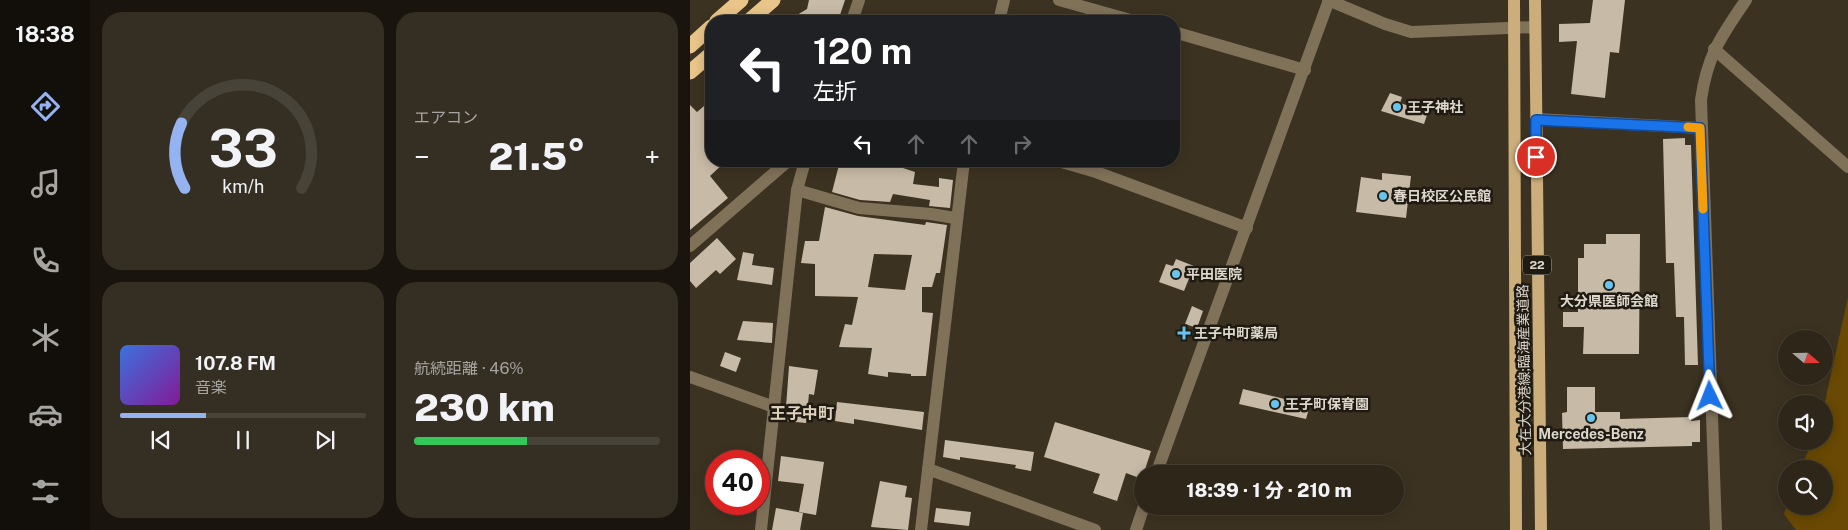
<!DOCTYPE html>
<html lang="ja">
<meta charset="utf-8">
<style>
:root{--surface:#2d2619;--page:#352e22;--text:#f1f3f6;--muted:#a7a5a2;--line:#484338;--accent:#95b2f1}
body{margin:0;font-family:"Public Sans","Noto Sans JP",sans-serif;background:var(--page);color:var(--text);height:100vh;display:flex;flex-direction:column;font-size:19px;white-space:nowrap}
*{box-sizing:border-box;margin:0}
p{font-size:16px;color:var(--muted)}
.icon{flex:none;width:28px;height:28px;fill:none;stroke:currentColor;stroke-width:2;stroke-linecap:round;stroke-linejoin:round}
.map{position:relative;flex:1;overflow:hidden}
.panel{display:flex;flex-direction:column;gap:12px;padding:12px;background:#19150e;width:600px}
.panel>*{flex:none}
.hud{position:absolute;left:15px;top:15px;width:475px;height:152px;border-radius:20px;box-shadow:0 2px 12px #0003,0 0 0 1px var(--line);background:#202124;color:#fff;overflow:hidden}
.needle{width:32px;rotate:110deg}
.buttons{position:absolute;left:1088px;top:330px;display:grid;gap:10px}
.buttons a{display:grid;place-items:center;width:55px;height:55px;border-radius:50%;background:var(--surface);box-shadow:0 2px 12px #0003,0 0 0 1px var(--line);font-size:25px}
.speed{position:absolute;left:15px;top:450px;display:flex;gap:10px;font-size:25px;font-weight:700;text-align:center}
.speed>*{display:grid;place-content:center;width:65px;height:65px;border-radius:50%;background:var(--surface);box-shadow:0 2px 12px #0003,0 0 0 1px var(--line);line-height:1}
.speed .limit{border:8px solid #d22;background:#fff;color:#111}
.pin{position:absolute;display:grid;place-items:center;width:42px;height:42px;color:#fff;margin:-21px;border:2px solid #fff;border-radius:50%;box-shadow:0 1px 5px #0007}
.me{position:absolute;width:55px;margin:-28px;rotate:358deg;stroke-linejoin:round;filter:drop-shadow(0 0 4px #0008)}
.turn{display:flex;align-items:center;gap:18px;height:105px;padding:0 25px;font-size:22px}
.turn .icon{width:65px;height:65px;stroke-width:2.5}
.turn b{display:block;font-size:35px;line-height:42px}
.lanes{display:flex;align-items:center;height:48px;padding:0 25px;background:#0003;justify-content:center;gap:25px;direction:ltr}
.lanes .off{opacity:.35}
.big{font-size:38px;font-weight:800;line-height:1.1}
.panel .card{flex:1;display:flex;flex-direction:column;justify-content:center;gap:8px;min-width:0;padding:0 18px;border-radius:20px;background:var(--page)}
.panel .dial{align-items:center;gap:0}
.dial svg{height:130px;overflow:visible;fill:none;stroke:var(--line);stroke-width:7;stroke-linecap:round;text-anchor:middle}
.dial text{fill:var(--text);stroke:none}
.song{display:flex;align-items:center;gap:15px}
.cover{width:60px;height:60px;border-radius:8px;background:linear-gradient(135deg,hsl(220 70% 55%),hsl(290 70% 35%))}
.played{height:5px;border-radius:2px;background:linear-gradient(90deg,var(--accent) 35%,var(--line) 35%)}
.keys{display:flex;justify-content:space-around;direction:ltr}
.heat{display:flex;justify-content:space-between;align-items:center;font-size:28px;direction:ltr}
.charge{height:8px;border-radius:4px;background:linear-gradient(90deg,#34c759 46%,var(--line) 0)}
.panel .tiles{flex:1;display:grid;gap:12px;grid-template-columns:repeat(2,1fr)}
.trip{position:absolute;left:444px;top:465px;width:270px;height:50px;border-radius:25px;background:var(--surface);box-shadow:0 2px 12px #0003,0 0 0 1px var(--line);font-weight:800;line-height:50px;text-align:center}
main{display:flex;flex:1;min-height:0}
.dock{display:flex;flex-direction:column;width:90px;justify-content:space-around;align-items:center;background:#120f0a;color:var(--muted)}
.dock .icon{width:35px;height:35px}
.dock .current{color:var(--accent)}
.dock b{font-size:22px;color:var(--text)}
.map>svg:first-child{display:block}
</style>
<main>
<nav class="dock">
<b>18:38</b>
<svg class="icon current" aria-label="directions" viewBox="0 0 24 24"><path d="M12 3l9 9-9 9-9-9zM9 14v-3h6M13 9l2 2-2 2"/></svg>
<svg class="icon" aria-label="music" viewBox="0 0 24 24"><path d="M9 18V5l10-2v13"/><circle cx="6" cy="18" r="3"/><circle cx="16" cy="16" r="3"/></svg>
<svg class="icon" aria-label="phone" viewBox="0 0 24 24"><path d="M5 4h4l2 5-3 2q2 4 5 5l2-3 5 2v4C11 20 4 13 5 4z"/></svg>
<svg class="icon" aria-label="climate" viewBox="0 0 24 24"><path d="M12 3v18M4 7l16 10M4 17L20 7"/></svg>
<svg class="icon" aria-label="car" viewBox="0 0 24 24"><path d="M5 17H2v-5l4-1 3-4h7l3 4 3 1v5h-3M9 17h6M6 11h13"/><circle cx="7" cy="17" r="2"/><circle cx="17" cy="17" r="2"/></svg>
<svg class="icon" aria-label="filters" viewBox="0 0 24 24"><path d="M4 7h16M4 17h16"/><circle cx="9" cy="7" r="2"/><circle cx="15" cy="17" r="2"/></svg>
</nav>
<section class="panel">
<div class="tiles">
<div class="card dial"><svg viewBox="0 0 100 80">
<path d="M14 69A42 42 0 1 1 86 69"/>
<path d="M14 69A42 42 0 0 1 12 29" stroke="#95b2f1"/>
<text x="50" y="56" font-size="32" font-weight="700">33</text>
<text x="50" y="72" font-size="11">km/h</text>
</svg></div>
<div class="card"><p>エアコン</p>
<div class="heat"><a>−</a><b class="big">21.5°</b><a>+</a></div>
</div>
<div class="card">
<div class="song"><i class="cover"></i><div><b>107.8 FM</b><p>音楽</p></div></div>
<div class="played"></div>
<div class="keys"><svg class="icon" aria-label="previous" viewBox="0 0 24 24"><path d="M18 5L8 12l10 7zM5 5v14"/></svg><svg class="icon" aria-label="pause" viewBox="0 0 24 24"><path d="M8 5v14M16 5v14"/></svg><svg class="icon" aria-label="next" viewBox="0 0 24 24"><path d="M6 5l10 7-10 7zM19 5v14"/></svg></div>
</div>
<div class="card"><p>航続距離 · 46%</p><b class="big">230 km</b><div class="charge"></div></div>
</div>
</section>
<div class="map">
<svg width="1158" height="530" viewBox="0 0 1158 530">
<rect width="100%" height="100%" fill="#3c3221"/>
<!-- water -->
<polygon fill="#694903" points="1158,297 1158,530 1106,530 1094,514 1097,506 1134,506 1134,469 1111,469 1122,441 1134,441 1134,406"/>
<!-- building -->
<g fill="#c7baa6" fill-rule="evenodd">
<polygon points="119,0 155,0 148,21 97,21 117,9"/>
<polygon points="903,0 935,0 929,53 920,52 915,98 881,94 887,41 869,42 869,24 900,23"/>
<polygon points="700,93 712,97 710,103 738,112 734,124 691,111"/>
<polygon points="21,100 21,161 36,161 20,176 38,198 0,230 0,105 7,112"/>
<polygon points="995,138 995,145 1001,145 1008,365 995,365 994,317 986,317 984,263 976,263 973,139"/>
<polygon points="150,161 192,161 225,172 223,184 249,187 249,178 263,180 260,208 239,206 240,200 203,194 200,202 170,200 142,192"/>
<polygon points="692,173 721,176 716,218 666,212 671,177 692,180"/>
<path d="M135,207L168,216L235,225L236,222L257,225L250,273H246L242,287H232V312L243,313L236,376H221V374L198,372V377L178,374L182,348L149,347L155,324L162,325L168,297L125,296V264L111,263L115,241H129ZM184,254L222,255L215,290L178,287Z"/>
<polygon points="916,234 950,234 949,354 893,354 894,327 873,327 873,312 888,312 888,258 894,258 894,244 916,244"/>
<polygon points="27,238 46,259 30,274 26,270 6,288 0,281 0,263"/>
<polygon points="53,252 64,254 62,265 84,268 82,285 47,280"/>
<polygon points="486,259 504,266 494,291 469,282 476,264 483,266"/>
<polygon points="502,306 513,311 507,328 495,324"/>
<polygon points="53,321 83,323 82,343 47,340"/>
<polygon points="35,352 51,358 46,372 30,366"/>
<polygon points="99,366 128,370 124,395 119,394 116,423 95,421"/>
<polygon points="877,387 905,387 905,412 930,412 930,419 1001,417 1001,421 1010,420 1010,442 1002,442 1002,446 873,449 872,413 877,412"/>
<polygon points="553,389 620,405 616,419 549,404"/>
<polygon points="147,402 234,412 232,430 164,419 164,424 145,421"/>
<polygon points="365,422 461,451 452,479 436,473 427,501 403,493 410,474 354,457"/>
<polygon points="255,440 344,452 341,471 325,468 326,465 270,457 270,460 253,457"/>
<polygon points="91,456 134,462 126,515 109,512 114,484 88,481"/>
<polygon points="190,481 217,486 215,497 222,498 218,530 181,527"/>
<polygon points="86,508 113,513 110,530 82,530"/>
<polygon points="246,508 281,512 279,526 244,522"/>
</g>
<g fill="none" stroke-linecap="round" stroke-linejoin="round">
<!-- minor -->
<g stroke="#807159" stroke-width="12">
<polyline points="369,0 444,21"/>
<polyline points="638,0 695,24 721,32 845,27"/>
<polyline points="162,21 169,0"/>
<polyline points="309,21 314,0"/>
<polyline points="484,32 615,70"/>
<polyline points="1024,49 1158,167"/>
<polyline points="846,119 1010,128"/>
<polyline points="368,161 406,172 557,228"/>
<polyline points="107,190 169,208 241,214 265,218"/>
<polyline points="0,246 98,161"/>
<polyline points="0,377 84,407"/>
<polyline points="238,469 405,530"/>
<polyline points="466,474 639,0"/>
<polyline points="71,530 107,190 115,161"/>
<polyline points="231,530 274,161"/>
<polyline points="446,530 454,506"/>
<path d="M1026,530L1011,100C1017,56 1031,36 1056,0"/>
</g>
<!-- major -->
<g stroke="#ccad7c" stroke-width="12">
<polyline points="824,0 826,530"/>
<polyline points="845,0 851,530"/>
</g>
<!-- highway -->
<g stroke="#e9c589" stroke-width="15">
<polyline points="27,21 51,0"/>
<polyline points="59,21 83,0"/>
<polyline points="0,46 21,27"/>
<polyline points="0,72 21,54"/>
</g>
</g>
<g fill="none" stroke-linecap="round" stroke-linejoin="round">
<defs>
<polyline id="route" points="846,157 846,120 1010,128 1020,396"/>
</defs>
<!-- route casing -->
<use href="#route" stroke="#114b97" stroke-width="12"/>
<!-- route -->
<use href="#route" stroke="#1a73e8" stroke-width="9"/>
<!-- slow -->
<polyline stroke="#f59e0b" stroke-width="9" points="998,127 1010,128 1013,209"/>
</g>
<!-- markers -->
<g fill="#66c4ef" stroke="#1f1b13" stroke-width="2">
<circle cx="707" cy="107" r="5"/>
<circle cx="693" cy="196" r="5"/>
<circle cx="486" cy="274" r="5"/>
<circle cx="919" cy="285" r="5"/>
<path d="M491.5 325.5h5v5h5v5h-5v5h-5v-5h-5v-5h5z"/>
<circle cx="585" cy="404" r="5"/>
<circle cx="901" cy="418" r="5"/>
</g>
<g text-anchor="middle" stroke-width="5" stroke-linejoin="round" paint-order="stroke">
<!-- shield labels -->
<rect fill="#1f1b13" stroke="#a49f94" stroke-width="1" x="833" y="255.5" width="28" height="19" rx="4"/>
<g font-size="12" font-weight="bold" fill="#ddd7cc">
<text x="847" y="269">22</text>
</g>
<!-- poi labels -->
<g font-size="14" font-weight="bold" fill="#ddd7cc" stroke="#1f1b13" text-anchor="start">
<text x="717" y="112">王子神社</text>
<text x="703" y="201">春日校区公民館</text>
<text x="496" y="279">平田医院</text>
<text x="919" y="306" text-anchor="middle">大分県医師会館</text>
<text x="504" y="338">王子中町薬局</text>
<text x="595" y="409">王子町保育園</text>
<text x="901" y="439" text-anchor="middle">Mercedes-Benz</text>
</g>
<!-- street labels -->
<g font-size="14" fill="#ddd7cc" stroke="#1f1b13">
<text transform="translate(834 370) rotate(-91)" y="5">大在大分港線;臨海産業道路</text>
</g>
<!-- quarter labels -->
<g font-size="16" font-weight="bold" fill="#ded1bc" stroke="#1f1b13">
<text x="112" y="419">王子中町</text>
</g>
</g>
</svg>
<div class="buttons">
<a><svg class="needle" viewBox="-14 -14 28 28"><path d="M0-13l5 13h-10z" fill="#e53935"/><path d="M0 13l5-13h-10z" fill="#a7a5a2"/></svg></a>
<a><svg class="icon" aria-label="sound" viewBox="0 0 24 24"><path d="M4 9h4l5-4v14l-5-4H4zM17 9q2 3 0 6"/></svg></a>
<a><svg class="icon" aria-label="search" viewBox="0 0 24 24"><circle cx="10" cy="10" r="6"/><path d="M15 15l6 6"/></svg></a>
</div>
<div class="speed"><div class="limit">40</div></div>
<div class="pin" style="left:846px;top:157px;background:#d93025"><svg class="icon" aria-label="arrive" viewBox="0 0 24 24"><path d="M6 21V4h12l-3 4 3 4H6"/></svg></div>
<svg class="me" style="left:1020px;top:396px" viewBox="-20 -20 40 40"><path d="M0-17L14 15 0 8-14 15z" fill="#1a73e8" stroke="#fff" stroke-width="4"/></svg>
<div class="trip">18:39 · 1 分 · 210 m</div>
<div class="hud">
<div class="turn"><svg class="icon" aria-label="left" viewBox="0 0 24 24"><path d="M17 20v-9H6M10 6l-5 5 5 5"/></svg><div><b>120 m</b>左折</div></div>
<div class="lanes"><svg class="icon" aria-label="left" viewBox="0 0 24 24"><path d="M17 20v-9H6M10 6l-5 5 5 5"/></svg><svg class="icon off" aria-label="ahead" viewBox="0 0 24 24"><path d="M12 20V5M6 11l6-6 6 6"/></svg><svg class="icon off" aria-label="ahead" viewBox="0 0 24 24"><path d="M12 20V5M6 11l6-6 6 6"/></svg><svg class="icon off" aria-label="right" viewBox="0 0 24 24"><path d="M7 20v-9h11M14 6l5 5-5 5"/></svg></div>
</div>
</div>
</main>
